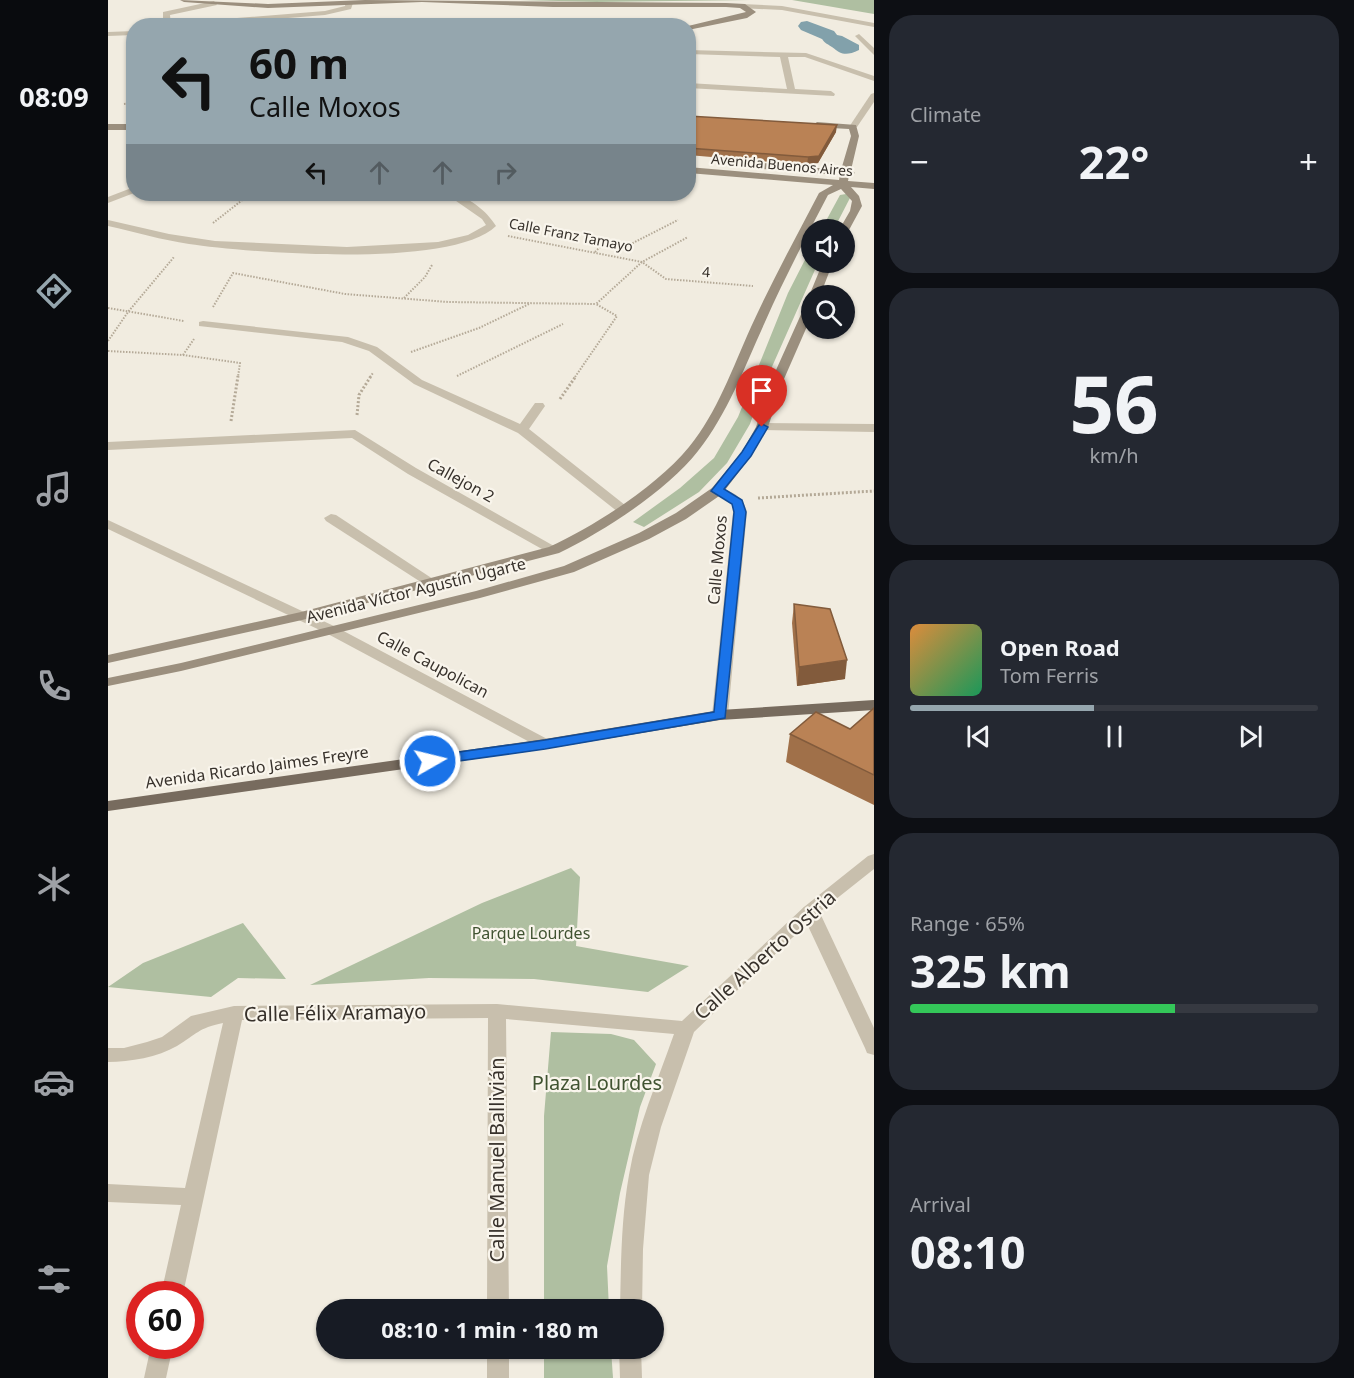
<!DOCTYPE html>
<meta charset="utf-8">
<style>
:root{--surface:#171b24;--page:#242831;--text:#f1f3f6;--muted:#9ea1a6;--line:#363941;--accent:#95a6ae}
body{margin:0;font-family:"Noto Sans",sans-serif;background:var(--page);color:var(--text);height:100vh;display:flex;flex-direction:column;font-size:22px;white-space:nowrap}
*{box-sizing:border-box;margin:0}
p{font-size:20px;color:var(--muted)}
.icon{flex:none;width:33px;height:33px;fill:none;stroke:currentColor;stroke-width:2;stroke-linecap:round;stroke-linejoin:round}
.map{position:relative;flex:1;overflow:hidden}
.sheet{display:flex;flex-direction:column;gap:15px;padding:15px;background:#0d0f14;width:480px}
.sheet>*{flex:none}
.hud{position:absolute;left:18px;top:18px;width:570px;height:183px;border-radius:24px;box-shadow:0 2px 4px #0004;background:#95a6ae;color:#111;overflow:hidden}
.tools{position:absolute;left:693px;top:219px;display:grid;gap:12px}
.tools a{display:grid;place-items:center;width:54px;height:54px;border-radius:50%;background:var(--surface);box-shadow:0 2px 4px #0004;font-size:30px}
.speed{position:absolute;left:18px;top:1281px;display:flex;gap:12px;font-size:30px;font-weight:700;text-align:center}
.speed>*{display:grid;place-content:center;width:78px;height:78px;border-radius:50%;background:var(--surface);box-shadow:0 2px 4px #0004;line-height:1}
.speed .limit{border:9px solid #d22;background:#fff;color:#111}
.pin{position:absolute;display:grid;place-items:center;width:51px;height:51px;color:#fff;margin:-62px -26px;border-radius:50% 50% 50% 0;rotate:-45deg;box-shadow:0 0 6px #0007}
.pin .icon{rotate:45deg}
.me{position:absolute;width:66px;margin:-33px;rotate:82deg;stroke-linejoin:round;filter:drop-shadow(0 0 4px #0008)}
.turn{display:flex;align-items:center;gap:21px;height:126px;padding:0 24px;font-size:27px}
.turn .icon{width:78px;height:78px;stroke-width:2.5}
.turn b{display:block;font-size:42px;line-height:51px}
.lanes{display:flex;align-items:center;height:57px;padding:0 24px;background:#0003;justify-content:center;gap:30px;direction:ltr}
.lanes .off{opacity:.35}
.big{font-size:45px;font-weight:700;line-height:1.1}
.sheet .tile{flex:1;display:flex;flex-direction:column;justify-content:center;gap:9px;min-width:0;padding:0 21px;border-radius:24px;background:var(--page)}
.sheet .dial{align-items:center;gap:0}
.dial b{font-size:78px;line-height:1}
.song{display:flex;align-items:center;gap:18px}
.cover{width:72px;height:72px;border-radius:9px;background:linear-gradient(135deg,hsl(30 70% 55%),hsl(150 70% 35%))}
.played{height:6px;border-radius:3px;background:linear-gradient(90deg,var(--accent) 45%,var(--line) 45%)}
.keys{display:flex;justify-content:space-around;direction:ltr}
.heat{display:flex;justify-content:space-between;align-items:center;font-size:33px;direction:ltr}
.charge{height:9px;border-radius:4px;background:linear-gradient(90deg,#34c759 65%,var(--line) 0)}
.trip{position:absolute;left:208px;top:1299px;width:348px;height:60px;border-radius:30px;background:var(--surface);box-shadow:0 2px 4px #0004;font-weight:700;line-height:60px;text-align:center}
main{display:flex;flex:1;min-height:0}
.tabs{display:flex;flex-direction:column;width:108px;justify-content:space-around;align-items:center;background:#090b0e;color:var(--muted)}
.tabs .icon{width:42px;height:42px}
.tabs .on{color:var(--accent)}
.tabs b{font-size:27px;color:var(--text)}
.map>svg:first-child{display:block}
</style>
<main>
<nav class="tabs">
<b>08:09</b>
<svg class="icon on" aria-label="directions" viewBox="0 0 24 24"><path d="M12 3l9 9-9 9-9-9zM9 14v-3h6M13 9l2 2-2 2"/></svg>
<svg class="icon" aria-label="music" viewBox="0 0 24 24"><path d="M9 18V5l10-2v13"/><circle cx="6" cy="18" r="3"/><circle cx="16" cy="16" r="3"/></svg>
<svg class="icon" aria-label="phone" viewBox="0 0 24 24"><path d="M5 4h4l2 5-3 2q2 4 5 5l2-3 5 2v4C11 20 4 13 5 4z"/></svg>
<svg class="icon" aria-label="climate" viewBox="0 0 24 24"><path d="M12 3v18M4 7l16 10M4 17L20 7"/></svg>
<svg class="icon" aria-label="car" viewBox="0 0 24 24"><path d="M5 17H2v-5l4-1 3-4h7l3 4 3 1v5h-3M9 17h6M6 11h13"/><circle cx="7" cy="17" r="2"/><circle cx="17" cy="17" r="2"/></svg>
<svg class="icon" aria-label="filters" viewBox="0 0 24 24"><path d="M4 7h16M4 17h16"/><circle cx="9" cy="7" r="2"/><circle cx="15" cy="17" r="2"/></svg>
</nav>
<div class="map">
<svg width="766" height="1378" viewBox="0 0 766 1378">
<rect width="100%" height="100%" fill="#f1ece0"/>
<!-- green -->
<g fill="#afbfa1">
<polygon points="412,0 642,0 489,2"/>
<polygon points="684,0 766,0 766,14"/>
<polygon points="738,194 743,196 726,229 713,230 732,195"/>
<polygon points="703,248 704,262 710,263 655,387 642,424 619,463 591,492 536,527 525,522 572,488 606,458 630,417 680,293"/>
<polygon points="463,868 472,877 468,946 581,966 540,992 426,979 321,978 202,985 374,903"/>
<polygon points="135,923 178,979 130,978 103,997 0,987 35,963"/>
<polygon points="443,1032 503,1034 526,1040 548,1064 532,1107 512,1193 499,1266 501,1309 436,1309 436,1116"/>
<polygon points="436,1349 503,1349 505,1378 436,1378"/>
</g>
<!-- water -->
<path fill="#82a1ab" d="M724,34L734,36L751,45V50C738,56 734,55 724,47C718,43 716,43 713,37Z"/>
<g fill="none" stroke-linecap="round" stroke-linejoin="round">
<!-- canal -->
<polygon fill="#82a1ab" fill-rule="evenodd" points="699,21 726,31 729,35 726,39 714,39 693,30 690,26 693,22"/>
<!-- path-far1 -->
<g stroke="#b4a997" stroke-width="2" stroke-dasharray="1.5 1.5" stroke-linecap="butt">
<polyline points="304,26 321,22"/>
<polyline points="16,104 26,103"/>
<polyline points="105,223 142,194"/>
<polyline points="400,236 534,262 558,279 645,286"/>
<polyline points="487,252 496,243 519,246 570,220"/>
<polyline points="296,298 317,277 324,265"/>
<polyline points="105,307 125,273 237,294 340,302 488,304"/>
<polyline points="0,308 76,321"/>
<polyline points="0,341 20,312 66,257"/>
<polyline points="0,351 75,355 132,363 130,377"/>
<polyline points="303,352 371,328 421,304"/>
<polyline points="75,355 86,339"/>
<polyline points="349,376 455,324"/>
<polyline points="262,377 265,373"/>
<polyline points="467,377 509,316 488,304 534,262 580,237"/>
</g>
<!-- path -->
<g stroke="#b4a997" stroke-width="3" stroke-dasharray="2 2" stroke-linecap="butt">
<polyline points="452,399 468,376"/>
<polyline points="249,415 251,395 263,376"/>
<polyline points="123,421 130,376"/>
<polyline points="650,498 766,491"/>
</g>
<!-- lane -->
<polygon fill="#c8bfad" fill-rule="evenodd" points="702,905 708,907 711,911 766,1028 766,1055 759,1053 757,1048 693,911 696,907"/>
<!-- street -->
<g fill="#c8bfad" fill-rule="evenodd">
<polygon points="106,1 109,5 62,15 63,26 55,26 55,12"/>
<polygon points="238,1 245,3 243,9 217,15 130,22 126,24 127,26 119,26 117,23 129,18 217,11 237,6"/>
<polygon points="634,4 674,6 766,23 766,27 674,10 631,8"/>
<polygon points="26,31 26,35 0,36 0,32"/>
<polygon points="751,34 766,48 766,55 747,36"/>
<polygon points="580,50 698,53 766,76 766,81 697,57 680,57 687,89 723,91 727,94 726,96 580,88 580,83 679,89 672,57 580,54"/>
<polygon points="766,93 766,102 749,127 742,129 741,127 763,94"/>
<polygon points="26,187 26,193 0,203 0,197"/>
<path d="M338,194C356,192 379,211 388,226C344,269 142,253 81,244C54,240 27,232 0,226V220L61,234L107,241L239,247L330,242L360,235L378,225L374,219Z"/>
<polygon points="95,321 240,337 269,347 314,380 412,424 427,403 435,403 437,406 421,429 522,509 520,512 510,512 410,433 306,384 261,351 234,342 91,326 91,322"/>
<polygon points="654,423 766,424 766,432 650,430 650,424"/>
<polygon points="247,430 308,468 453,550 446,554 441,553 300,474 244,438 0,450 0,442"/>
<path d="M609,487C624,491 635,496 639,512L620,715L612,720L604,715L625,512L624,504L603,491Z"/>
<polygon points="223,514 228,515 331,583 329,586 319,586 218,521 216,518"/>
<polygon points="0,520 228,627 443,741 445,744 437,749 431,747 218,633 0,529"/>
<path d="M766,854V869L708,915L586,1032L553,1127L541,1175L535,1249L534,1310H512C513,1265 513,1219 521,1175C529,1127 550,1080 566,1034L398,1019L401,1310H379L380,1018L134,1020L75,1294H53L73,1205L0,1202V1184L77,1188L115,1023C90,1028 89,1034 69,1046C50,1057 22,1062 0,1062V1048H16L39,1042L54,1037L83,1016L126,1006L389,1004L574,1021L696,907L760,856Z"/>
<polygon points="43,1346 65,1346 58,1378 36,1378"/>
<rect x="379" y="1348" width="22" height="30"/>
<polygon points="511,1348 533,1348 534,1378 512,1378"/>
</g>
<!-- secondary -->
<g fill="#9b8f7e" fill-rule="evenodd">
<polygon points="72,0 160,4 257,0 618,3 637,4 648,12 639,18 580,30 580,26 638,12 632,8 618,7 445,7 314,2 160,8 76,2"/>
<path d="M709,122L748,125L751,136L743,170L747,173L741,176L740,181L766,183V189L743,187L751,196L754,206L741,230L736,233V230H731L742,211L744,201L733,189L720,195C698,237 676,279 657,322C637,366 620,413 590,451C560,490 495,532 451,553L194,620L0,663V655L193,612L441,547C487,526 549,486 581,447C609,413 625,367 643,327C664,281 688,237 711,193L725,185L580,173V167L731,180L732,175L655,169L650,166L655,163L733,170L743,136L741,129L706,127L705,125Z"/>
<rect x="0" y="124" width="26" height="6"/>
<polygon points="715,262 725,262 712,296 704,296 704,315 676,379 660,427 643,456 614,494 578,519 541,539 466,572 372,598 73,671 0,686 0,678 73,663 368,591 456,566 531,533 568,513 604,488 634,452 648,427 664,379 699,301 702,298 701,296"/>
</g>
<!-- primary -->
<polygon fill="#776b5e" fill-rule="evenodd" points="766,700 766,710 612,720 437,749 0,811 0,801 437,739 612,710"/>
</g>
<!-- wall -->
<g fill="#a07049">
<polygon points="580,116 728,132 710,163 699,165 580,155"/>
<polygon points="686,604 737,679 689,686 684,623"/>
<polygon points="766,708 766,805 678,762 682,734 742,729"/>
</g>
<!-- shaded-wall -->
<g fill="#825b3c">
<polygon points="729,125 728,132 710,163 699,165 700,157"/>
<polygon points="739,660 737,679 689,686 691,667"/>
</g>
<!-- building -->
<g fill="#ba8255" stroke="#825b3c" stroke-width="1.5">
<polygon points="580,116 729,125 711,156 700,157 580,148"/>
<polygon points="686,604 722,609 739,660 691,667"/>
<polygon points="766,708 766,775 682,734 708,712 742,729"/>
</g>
<!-- route -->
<polygon fill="#1a73e8" stroke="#114b97" stroke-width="1.5" points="654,424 660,427 643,456 616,489 634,500 638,512 617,718 437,749 322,765 317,764 315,761 322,756 437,740 606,712 626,512 624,504 603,491 634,452 651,425"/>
<g text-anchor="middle" stroke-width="4.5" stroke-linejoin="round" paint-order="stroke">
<!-- far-street labels -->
<g font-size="14" fill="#37312b" stroke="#f9f5ec">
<text transform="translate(674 165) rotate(5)" y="5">Avenida Buenos Aires</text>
<text transform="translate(463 235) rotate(11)" y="5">Calle Franz Tamayo</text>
<text transform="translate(598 272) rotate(4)" y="5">4</text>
</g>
<!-- street labels -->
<g font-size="16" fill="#37312b" stroke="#f9f5ec">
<text transform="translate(353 480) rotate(29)" y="6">Callejon 2</text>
<text transform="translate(609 560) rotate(-85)" y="6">Calle Moxos</text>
<text transform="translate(308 590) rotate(-14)" y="6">Avenida Víctor Agustín Ugarte</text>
<text transform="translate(325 664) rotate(28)" y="6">Calle Caupolican</text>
<text transform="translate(149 767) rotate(-8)" y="6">Avenida Ricardo Jaimes Freyre</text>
</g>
<!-- park labels -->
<g font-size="16" fill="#405331" stroke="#f9f5ec">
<text x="423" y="939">Parque Lourdes</text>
</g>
<!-- near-street labels -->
<g font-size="20" fill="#37312b" stroke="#f9f5ec">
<text transform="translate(657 955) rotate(-42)" y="7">Calle Alberto Ostria</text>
<text transform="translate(227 1013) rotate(-1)" y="7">Calle Félix Aramayo</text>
<text transform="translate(389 1160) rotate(-90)" y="7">Calle Manuel Ballivián</text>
</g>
<!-- near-park labels -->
<g font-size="20" fill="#405331" stroke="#f9f5ec">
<text x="489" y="1090">Plaza Lourdes</text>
</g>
</g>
</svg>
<div class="tools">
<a><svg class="icon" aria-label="sound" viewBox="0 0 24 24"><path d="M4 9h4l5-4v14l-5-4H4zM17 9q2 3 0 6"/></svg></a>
<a><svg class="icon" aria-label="search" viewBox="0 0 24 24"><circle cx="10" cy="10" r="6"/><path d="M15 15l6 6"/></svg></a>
</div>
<div class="speed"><div class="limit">60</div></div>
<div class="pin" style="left:654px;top:427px;background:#d93025"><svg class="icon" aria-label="arrive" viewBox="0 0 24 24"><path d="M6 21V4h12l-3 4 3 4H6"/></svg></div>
<svg class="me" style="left:322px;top:761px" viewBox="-20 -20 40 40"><circle r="17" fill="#1a73e8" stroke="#fff" stroke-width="3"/><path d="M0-11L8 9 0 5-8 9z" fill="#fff"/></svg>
<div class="trip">08:10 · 1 min · 180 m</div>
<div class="hud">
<div class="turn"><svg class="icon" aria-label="left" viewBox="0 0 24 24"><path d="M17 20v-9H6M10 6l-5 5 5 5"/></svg><div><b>60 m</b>Calle Moxos</div></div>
<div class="lanes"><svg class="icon" aria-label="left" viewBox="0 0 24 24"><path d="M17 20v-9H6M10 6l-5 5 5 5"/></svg><svg class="icon off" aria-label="ahead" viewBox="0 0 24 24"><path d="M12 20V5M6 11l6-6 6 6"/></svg><svg class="icon off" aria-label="ahead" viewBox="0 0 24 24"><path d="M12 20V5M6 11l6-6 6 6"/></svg><svg class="icon off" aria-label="right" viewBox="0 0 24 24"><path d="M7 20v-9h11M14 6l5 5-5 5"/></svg></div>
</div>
</div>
<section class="sheet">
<div class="tile"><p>Climate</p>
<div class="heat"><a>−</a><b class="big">22°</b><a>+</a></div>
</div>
<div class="tile dial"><b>56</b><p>km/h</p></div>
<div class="tile">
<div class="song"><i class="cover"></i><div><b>Open Road</b><p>Tom Ferris</p></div></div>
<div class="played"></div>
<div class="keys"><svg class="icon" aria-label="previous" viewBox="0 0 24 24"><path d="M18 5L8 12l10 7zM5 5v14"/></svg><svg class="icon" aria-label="pause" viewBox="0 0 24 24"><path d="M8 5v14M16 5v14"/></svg><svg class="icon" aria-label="next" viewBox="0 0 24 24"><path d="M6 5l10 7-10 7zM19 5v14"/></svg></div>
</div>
<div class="tile"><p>Range · 65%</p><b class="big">325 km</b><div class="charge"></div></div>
<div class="tile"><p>Arrival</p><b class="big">08:10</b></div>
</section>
</main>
